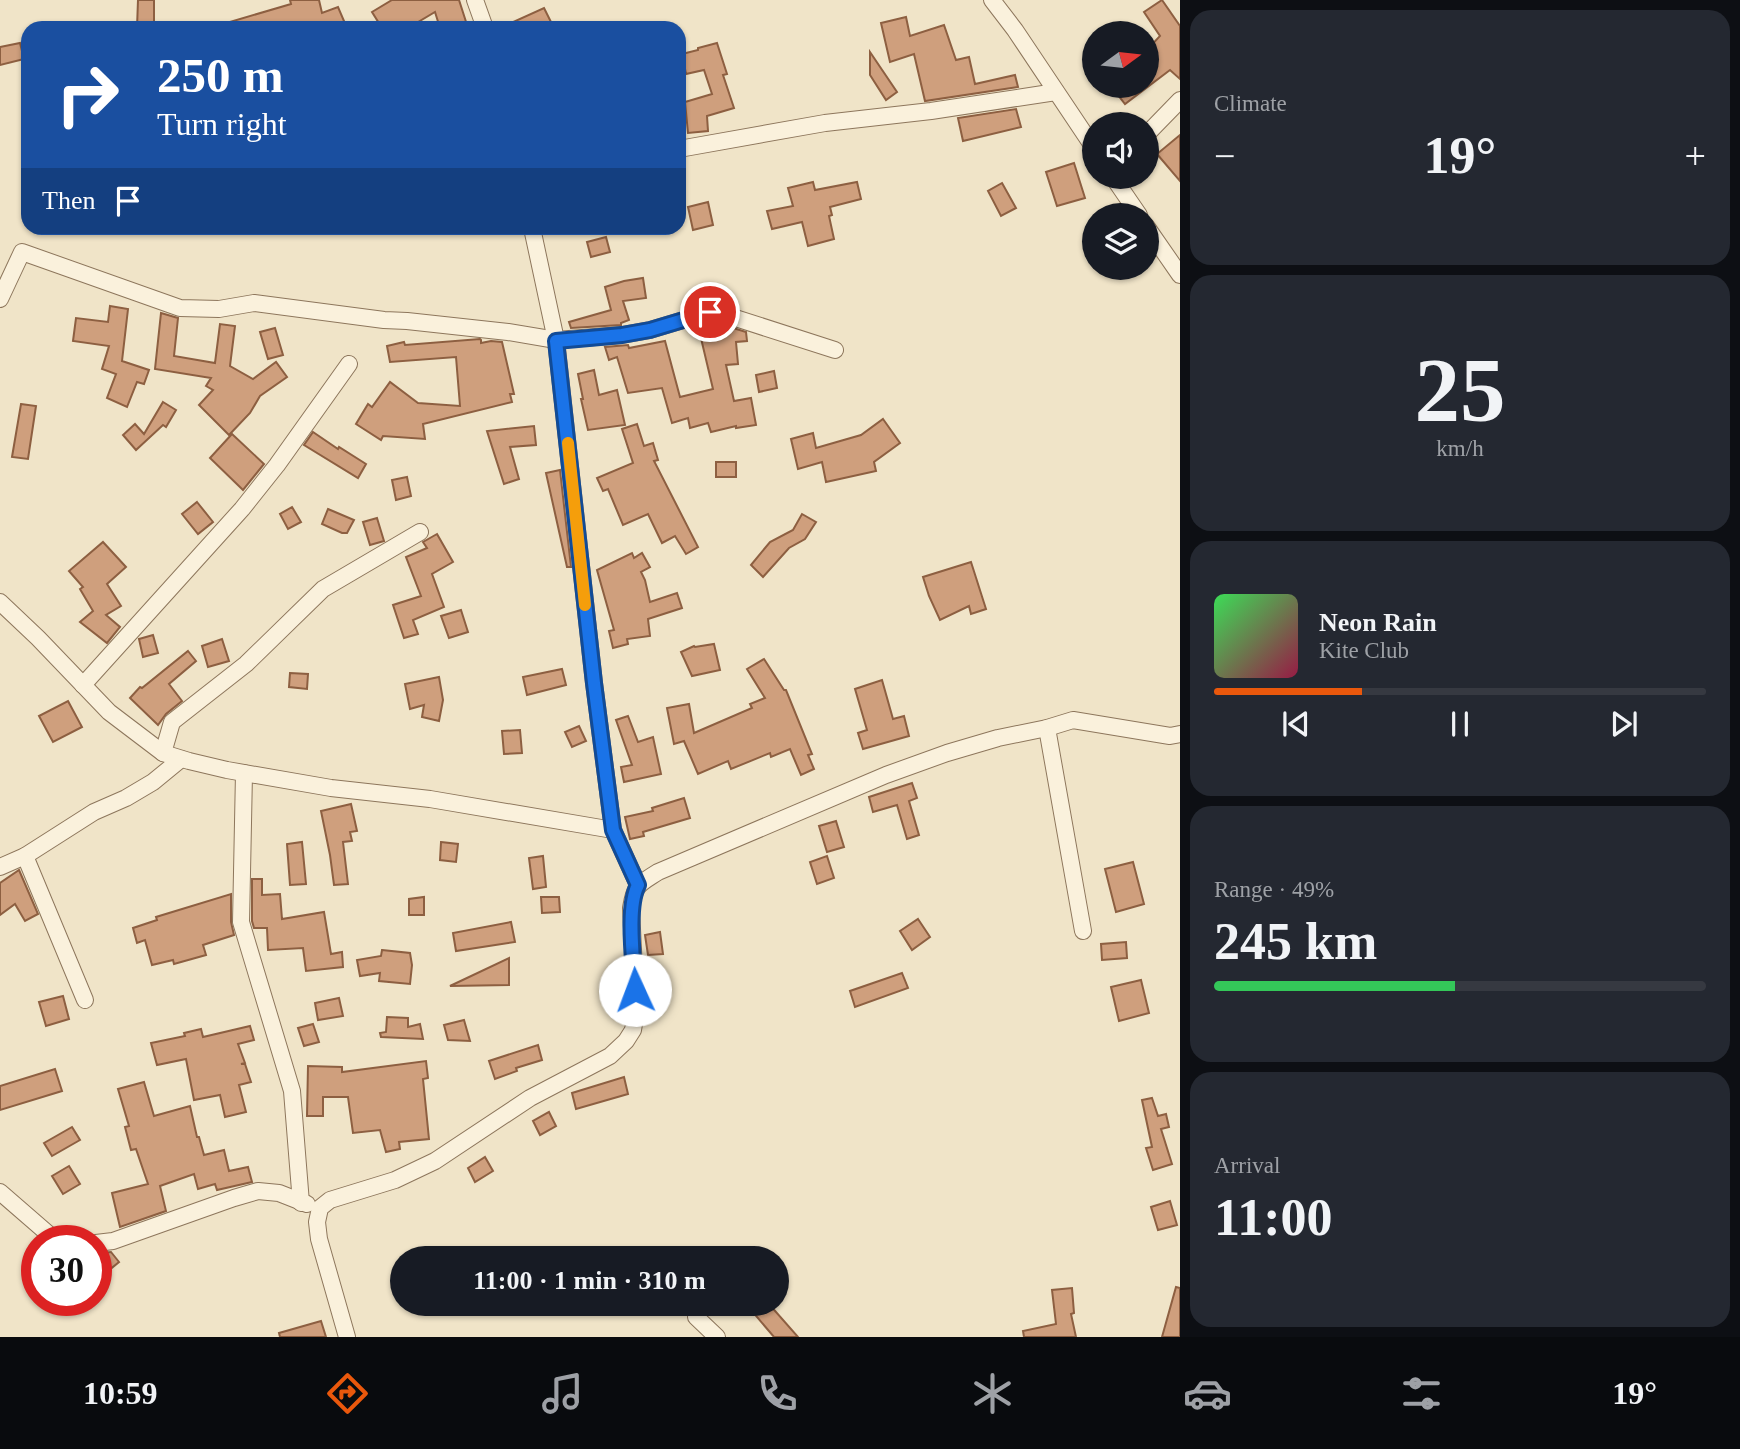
<!DOCTYPE html>
<meta charset="utf-8">
<style>
:root{--surface:#171b24;--page:#242831;--text:#f1f3f6;--muted:#9ea1a6;--line:#363941;--accent:#ea580c}
body{margin:0;font-family:"Times New Roman",serif;background:var(--page);color:var(--text);height:100vh;display:flex;flex-direction:column;font-size:26px;white-space:nowrap}
*{box-sizing:border-box;margin:0}
p{font-size:23px;color:var(--muted)}
.icon{flex:none;width:38px;height:38px;fill:none;stroke:currentColor;stroke-width:2;stroke-linecap:round;stroke-linejoin:round}
.map{position:relative;flex:1;overflow:hidden}
.drawer{display:flex;flex-direction:column;gap:10px;padding:10px;background:#0d0f14;width:560px}
.drawer>*{flex:none}
.guide{position:absolute;left:21px;top:21px;width:665px;height:214px;border-radius:21px;box-shadow:0 2px 5px #0004;background:#1a4fa0;color:#fff;overflow:hidden}
.needle{width:46px;rotate:75deg}
.tools{position:absolute;left:1082px;top:21px;display:grid;gap:14px}
.tools a{display:grid;place-items:center;width:77px;height:77px;border-radius:50%;background:var(--surface);box-shadow:0 2px 5px #0004;font-size:35px}
.speed{position:absolute;left:21px;top:1225px;display:flex;gap:14px;font-size:35px;font-weight:700;text-align:center}
.speed>*{display:grid;place-content:center;width:91px;height:91px;border-radius:50%;background:var(--surface);box-shadow:0 2px 5px #0004;line-height:1}
.speed .limit{border:10px solid #d22;background:#fff;color:#111}
.pin{position:absolute;display:grid;place-items:center;width:60px;height:60px;color:#fff;margin:-30px;border:4px solid #fff;border-radius:50%;box-shadow:0 2px 7px #0007}
.me{position:absolute;width:77px;margin:-38px;rotate:358deg;stroke-linejoin:round;filter:drop-shadow(0 0 5px #0008)}
.turn{display:flex;align-items:center;gap:24px;height:147px;padding:0 21px;font-size:32px}
.turn .icon{width:91px;height:91px;stroke-width:2.5}
.turn b{display:block;font-size:49px;line-height:60px}
.then{display:flex;align-items:center;height:66px;padding:0 21px;background:#0003;gap:14px;font-size:26px}
.big{font-size:52px;font-weight:800;line-height:1.1}
.drawer .widget{flex:1;display:flex;flex-direction:column;justify-content:center;gap:10px;min-width:0;padding:0 24px;border-radius:21px;background:var(--page)}
.drawer .dial{align-items:center;gap:0}
.dial b{font-size:91px;line-height:1}
.song{display:flex;align-items:center;gap:21px}
.cover{width:84px;height:84px;border-radius:10px;background:linear-gradient(135deg,hsl(130 70% 55%),hsl(340 70% 35%))}
.played{height:7px;border-radius:4px;background:linear-gradient(90deg,var(--accent) 30%,var(--line) 30%)}
.keys{display:flex;justify-content:space-around;direction:ltr}
.heat{display:flex;justify-content:space-between;align-items:center;font-size:38px;direction:ltr}
.charge{height:10px;border-radius:5px;background:linear-gradient(90deg,#34c759 49%,var(--line) 0)}
.trip{position:absolute;left:390px;top:1246px;width:399px;height:70px;border-radius:35px;background:var(--surface);box-shadow:0 2px 5px #0004;font-weight:800;line-height:70px;text-align:center}
.tab-bar{display:flex;height:112px;justify-content:space-around;align-items:center;background:#090b0e;color:var(--muted)}
.tab-bar .icon{width:49px;height:49px}
.tab-bar .selected{color:var(--accent)}
.tab-bar b{font-size:32px;color:var(--text)}
main{display:flex;flex:1;min-height:0}
.map>svg:first-child{display:block}
</style>
<main>
<div class="map">
<svg width="1180" height="1337" viewBox="0 0 1180 1337">
<rect width="100%" height="100%" fill="#f0e4c8"/>
<!-- building -->
<g fill="#cf9f7d" stroke="#8d5f41" stroke-width="2">
<polygon points="138,0 154,0 154,28 137,28"/>
<polygon points="290,0 319,0 322,13 338,7 347,28 223,28 223,24 291,4"/>
<polygon points="392,0 459,0 468,28 440,28 435,12 408,28 382,28 372,12"/>
<polygon points="1162,0 1180,26 1180,79 1170,70 1125,104 1111,86 1146,86 1146,51 1160,36 1144,12"/>
<polygon points="544,8 551,22 538,28 500,28"/>
<polygon points="906,17 910,36 944,25 956,60 969,57 975,84 1015,75 1018,87 925,101 914,54 890,62 881,23"/>
<polygon points="20,43 24,59 0,65 0,47"/>
<polygon points="717,43 727,74 723,75 734,108 707,116 708,131 688,133 685,102 712,94 704,70 686,74 682,54 698,50 698,48"/>
<polygon points="870,52 897,92 886,100 870,75"/>
<polygon points="1016,109 1021,127 963,141 958,118"/>
<polygon points="1180,135 1180,181 1157,154"/>
<polygon points="1074,163 1085,198 1057,206 1046,172"/>
<polygon points="813,182 815,190 857,182 861,199 830,207 832,215 829,216 834,239 808,246 802,222 772,229 767,211 793,206 788,188"/>
<polygon points="1002,183 1016,208 1001,216 988,191"/>
<polygon points="708,202 713,225 693,230 688,207"/>
<polygon points="606,237 610,252 591,257 587,242"/>
<polygon points="643,278 646,298 623,301 629,320 621,323 621,325 571,328 569,322 611,310 605,287 624,281"/>
<polygon points="110,306 128,309 122,361 149,370 144,384 137,382 127,407 107,398 116,374 102,369 109,346 73,341 76,318 108,322"/>
<polygon points="161,313 178,318 174,356 215,363 220,324 235,326 230,366 253,379 276,362 287,377 260,396 250,413 229,435 199,405 213,390 206,386 211,378 155,369"/>
<polygon points="730,327 746,332 747,341 736,342 738,364 726,365 734,401 751,398 756,425 736,428 736,426 711,432 708,423 690,428 688,418 672,423 662,388 628,393 617,357 609,360 605,347 628,345 629,348 665,341 680,397 713,389 700,334"/>
<polygon points="275,328 283,355 268,359 260,332"/>
<polygon points="480,339 481,340 481,343 491,341 502,342 514,394 510,394 512,402 423,424 425,439 383,436 381,440 356,424 368,404 372,407 390,382 418,403 460,406 456,357 390,362 387,346 404,342 405,345"/>
<polygon points="594,370 599,395 617,390 625,425 588,430 581,399 583,399 578,374"/>
<polygon points="774,371 777,388 759,392 756,375"/>
<polygon points="163,402 176,410 166,427 163,425 136,450 123,435 135,424 144,434"/>
<polygon points="21,404 36,406 28,459 12,457"/>
<polygon points="883,419 900,443 874,462 876,471 826,482 822,462 798,469 791,439 813,433 816,448 861,435"/>
<polygon points="637,424 644,446 653,443 658,460 654,461 698,547 686,554 675,536 662,543 648,514 623,525 608,489 603,491 597,478 633,463 622,429"/>
<polygon points="534,426 536,445 510,447 519,479 504,484 487,431"/>
<polygon points="313,432 338,449 339,447 366,464 358,478 304,445"/>
<polygon points="232,434 264,464 243,490 210,458"/>
<rect x="716" y="462" width="20" height="15"/>
<polygon points="560,470 571,567 567,567 546,473"/>
<polygon points="407,477 411,496 396,500 392,480"/>
<polygon points="197,502 213,522 198,534 182,514"/>
<polygon points="292,507 301,522 288,529 280,514"/>
<polygon points="328,509 354,520 347,533 342,533 322,524"/>
<polygon points="802,514 816,522 805,539 789,548 763,577 751,565 770,542 793,530"/>
<polygon points="377,518 384,541 370,545 363,522"/>
<polygon points="437,534 453,562 432,574 444,607 413,620 418,634 404,638 393,605 421,596 406,557 427,548 423,542"/>
<polygon points="103,542 126,567 107,584 121,606 106,615 120,627 107,643 80,622 93,611 80,589 83,587 69,571"/>
<polygon points="632,553 634,558 642,553 650,567 641,572 645,580 650,602 677,593 682,608 648,619 650,636 627,639 628,644 613,648 609,631 614,630 597,570"/>
<polygon points="971,562 986,609 971,614 969,606 940,620 929,596 923,577"/>
<polygon points="461,610 468,632 449,638 441,616"/>
<polygon points="153,635 158,653 143,657 139,639"/>
<polygon points="222,639 229,661 208,667 202,646"/>
<polygon points="714,644 720,670 692,676 681,652 694,646 695,647"/>
<polygon points="188,651 196,661 169,684 182,701 166,714 158,725 130,698 140,687 142,688"/>
<polygon points="764,659 784,690 786,690 812,754 808,755 814,769 801,775 790,749 771,757 770,753 731,769 728,761 698,774 684,741 674,744 667,708 689,704 694,733 752,708 750,704 765,698 747,669"/>
<polygon points="562,669 566,685 527,695 523,677"/>
<polygon points="290,673 308,674 307,689 289,687"/>
<polygon points="439,677 443,700 439,721 422,717 424,705 410,709 405,684"/>
<polygon points="882,680 893,719 904,716 909,736 863,749 858,733 867,730 855,689"/>
<polygon points="68,701 82,727 53,742 39,716"/>
<polygon points="628,716 638,742 653,737 661,774 624,782 621,767 632,765 616,720"/>
<polygon points="579,726 586,741 572,747 565,732"/>
<polygon points="520,730 522,753 504,754 502,731"/>
<polygon points="912,783 917,798 909,801 919,835 907,839 897,805 873,812 869,797"/>
<polygon points="684,798 690,818 643,832 644,836 630,839 625,817 653,811 652,808"/>
<polygon points="351,804 357,831 350,832 352,841 343,842 348,884 334,885 330,855 321,811"/>
<polygon points="836,821 844,847 827,852 819,826"/>
<polygon points="302,842 306,884 290,885 287,844"/>
<polygon points="441,842 458,844 456,862 440,860"/>
<polygon points="543,856 546,887 533,889 529,858"/>
<polygon points="827,856 834,878 817,884 810,862"/>
<polygon points="1133,862 1144,904 1116,912 1105,869"/>
<polygon points="19,870 38,914 25,921 15,904 0,915 0,883"/>
<polygon points="252,879 262,879 262,895 280,894 282,919 324,912 331,954 342,952 343,967 306,971 303,948 268,950 267,928 254,928 252,921"/>
<polygon points="231,894 231,922 234,935 203,945 206,955 174,964 173,960 152,965 145,940 137,943 133,928 157,920 156,917"/>
<polygon points="424,897 424,915 409,915 409,899"/>
<polygon points="541,897 559,897 560,912 542,913"/>
<polygon points="918,919 930,937 912,950 900,931"/>
<polygon points="511,922 515,942 456,951 453,933"/>
<polygon points="660,932 663,954 648,955 645,935"/>
<polygon points="1126,942 1127,958 1102,960 1101,944"/>
<polygon points="382,950 410,953 412,965 410,984 379,981 380,973 360,976 357,960 381,956"/>
<polygon points="509,958 509,985 450,986"/>
<polygon points="902,973 908,988 855,1007 850,991"/>
<polygon points="1141,980 1149,1013 1119,1021 1111,987"/>
<polygon points="63,996 69,1019 46,1026 39,1002"/>
<polygon points="339,998 343,1016 318,1020 315,1003"/>
<polygon points="387,1017 408,1018 408,1027 420,1024 423,1039 381,1037 380,1033 386,1032"/>
<polygon points="464,1020 470,1041 448,1040 444,1025"/>
<polygon points="313,1024 319,1042 304,1046 298,1028"/>
<polygon points="250,1026 254,1040 238,1044 245,1063 241,1064 245,1064 251,1082 239,1085 246,1112 225,1117 220,1095 194,1100 186,1059 157,1065 151,1043 185,1036 184,1033 201,1029 203,1037"/>
<polygon points="538,1045 542,1060 516,1068 517,1071 495,1079 489,1061"/>
<polygon points="426,1061 428,1078 423,1079 429,1139 399,1142 400,1149 386,1152 380,1130 353,1133 348,1097 323,1097 323,1116 307,1116 308,1066 342,1067 342,1072"/>
<polygon points="55,1069 62,1091 0,1110 0,1086"/>
<polygon points="624,1077 628,1094 576,1109 572,1093"/>
<polygon points="144,1082 154,1116 190,1106 197,1137 199,1137 204,1155 224,1150 229,1171 248,1167 252,1182 217,1190 215,1184 198,1189 194,1174 160,1186 166,1211 120,1227 112,1193 148,1184 136,1149 131,1150 125,1127 129,1126 118,1089"/>
<polygon points="1152,1098 1158,1116 1166,1114 1169,1127 1161,1129 1172,1164 1153,1170 1146,1148 1152,1147 1142,1100"/>
<polygon points="549,1112 556,1126 540,1135 533,1121"/>
<polygon points="72,1127 80,1140 52,1156 44,1143"/>
<polygon points="485,1157 493,1171 475,1182 468,1168"/>
<polygon points="69,1166 80,1184 63,1194 52,1176"/>
<polygon points="1170,1201 1177,1225 1158,1230 1151,1207"/>
<polygon points="111,1252 119,1262 102,1276 96,1269 96,1257 101,1253"/>
<polygon points="1176,1287 1180,1288 1180,1337 1162,1337"/>
<polygon points="1072,1288 1074,1313 1071,1314 1076,1337 1024,1337 1023,1331 1056,1324 1052,1290"/>
<polygon points="746,1304 769,1304 798,1337 774,1337"/>
<polygon points="321,1321 326,1337 280,1337 279,1333"/>
</g>
<g fill="none" stroke-linecap="round" stroke-linejoin="round">
<defs>
<g id="minor">
<polyline points="475,0 485,28"/>
<polyline points="992,0 1015,30 1094,148"/>
<polyline points="1146,135 1180,100"/>
<polyline points="679,149 825,123 931,111 1056,92"/>
<polyline points="1113,177 1139,215"/>
<polyline points="1146,226 1180,275"/>
<polyline points="532,228 556,340 594,683 613,830 638,885"/>
<polyline points="0,299 22,252 180,308 219,309 254,303 384,320 407,321 508,332 556,340 622,335 650,330 710,312 723,314 835,350"/>
<polyline points="0,602 38,638 109,712 163,753 189,761 227,770 331,788 430,799 613,830"/>
<polyline points="83,685 242,509 277,465 349,364"/>
<polyline points="1047,728 1083,931"/>
<polyline points="163,753 172,722 246,664 323,589 420,532"/>
<polyline points="244,773 241,922 292,1091 301,1203"/>
<polyline points="25,856 85,1000"/>
<polyline points="0,867 25,856 94,812 126,798 153,782 181,759"/>
<polyline points="0,1192 53,1238 67,1241"/>
<polyline points="96,1243 113,1241 234,1198 258,1191 279,1193 307,1204"/>
<polyline points="696,1317 717,1337"/>
<path d="M347,1337L319,1239L317,1222L320,1208L330,1200L395,1180L435,1161L530,1098L610,1056L626,1041L633,1030L636,1012L631,908C635,884 638,885 658,872L886,775L947,753L998,738L1047,728L1073,720L1170,736L1180,734"/>
</g>
</defs>
<!-- minor casing -->
<use href="#minor" stroke="#8d765c" stroke-width="18"/>
<!-- minor -->
<use href="#minor" stroke="#faf1dc" stroke-width="16"/>
</g>
<g fill="none" stroke-linecap="round" stroke-linejoin="round">
<defs>
<path id="route" d="M635,990C634,963 626,908 638,885L613,830L594,683L556,341L622,335L650,330L710,312"/>
</defs>
<!-- route casing -->
<use href="#route" stroke="#114b97" stroke-width="18"/>
<!-- route -->
<use href="#route" stroke="#1a73e8" stroke-width="12"/>
<!-- slow -->
<polyline stroke="#f59e0b" stroke-width="12" points="568,443 585,605"/>
</g>
</svg>
<div class="tools">
<a><svg class="needle" viewBox="-14 -14 28 28"><path d="M0-13l5 13h-10z" fill="#e53935"/><path d="M0 13l5-13h-10z" fill="#9ea1a6"/></svg></a>
<a><svg class="icon" aria-label="sound" viewBox="0 0 24 24"><path d="M4 9h4l5-4v14l-5-4H4zM17 9q2 3 0 6"/></svg></a>
<a><svg class="icon" aria-label="layers" viewBox="0 0 24 24"><path d="M12 4l9 5-9 5-9-5zM3 14l9 5 9-5"/></svg></a>
</div>
<div class="speed"><div class="limit">30</div></div>
<div class="pin" style="left:710px;top:312px;background:#d93025"><svg class="icon" aria-label="arrive" viewBox="0 0 24 24"><path d="M6 21V4h12l-3 4 3 4H6"/></svg></div>
<svg class="me" style="left:635px;top:990px" viewBox="-20 -20 40 40"><circle r="19" fill="#fff"/><path d="M0-13L10 11 0 6-10 11z" fill="#1a73e8"/></svg>
<div class="trip">11:00 · 1 min · 310 m</div>
<div class="guide">
<div class="turn"><svg class="icon" aria-label="right" viewBox="0 0 24 24"><path d="M7 20v-9h11M14 6l5 5-5 5"/></svg><div><b>250 m</b>Turn right</div></div>
<div class="then">Then<svg class="icon" aria-label="arrive" viewBox="0 0 24 24"><path d="M6 21V4h12l-3 4 3 4H6"/></svg></div>
</div>
</div>
<section class="drawer">
<div class="widget"><p>Climate</p>
<div class="heat"><a>−</a><b class="big">19°</b><a>+</a></div>
</div>
<div class="widget dial"><b>25</b><p>km/h</p></div>
<div class="widget">
<div class="song"><i class="cover"></i><div><b>Neon Rain</b><p>Kite Club</p></div></div>
<div class="played"></div>
<div class="keys"><svg class="icon" aria-label="previous" viewBox="0 0 24 24"><path d="M18 5L8 12l10 7zM5 5v14"/></svg><svg class="icon" aria-label="pause" viewBox="0 0 24 24"><path d="M8 5v14M16 5v14"/></svg><svg class="icon" aria-label="next" viewBox="0 0 24 24"><path d="M6 5l10 7-10 7zM19 5v14"/></svg></div>
</div>
<div class="widget"><p>Range · 49%</p><b class="big">245 km</b><div class="charge"></div></div>
<div class="widget"><p>Arrival</p><b class="big">11:00</b></div>
</section>
</main>
<nav class="tab-bar">
<b>10:59</b>
<svg class="icon selected" aria-label="directions" viewBox="0 0 24 24"><path d="M12 3l9 9-9 9-9-9zM9 14v-3h6M13 9l2 2-2 2"/></svg>
<svg class="icon" aria-label="music" viewBox="0 0 24 24"><path d="M9 18V5l10-2v13"/><circle cx="6" cy="18" r="3"/><circle cx="16" cy="16" r="3"/></svg>
<svg class="icon" aria-label="phone" viewBox="0 0 24 24"><path d="M5 4h4l2 5-3 2q2 4 5 5l2-3 5 2v4C11 20 4 13 5 4z"/></svg>
<svg class="icon" aria-label="climate" viewBox="0 0 24 24"><path d="M12 3v18M4 7l16 10M4 17L20 7"/></svg>
<svg class="icon" aria-label="car" viewBox="0 0 24 24"><path d="M5 17H2v-5l4-1 3-4h7l3 4 3 1v5h-3M9 17h6M6 11h13"/><circle cx="7" cy="17" r="2"/><circle cx="17" cy="17" r="2"/></svg>
<svg class="icon" aria-label="filters" viewBox="0 0 24 24"><path d="M4 7h16M4 17h16"/><circle cx="9" cy="7" r="2"/><circle cx="15" cy="17" r="2"/></svg>
<b>19°</b>
</nav>
